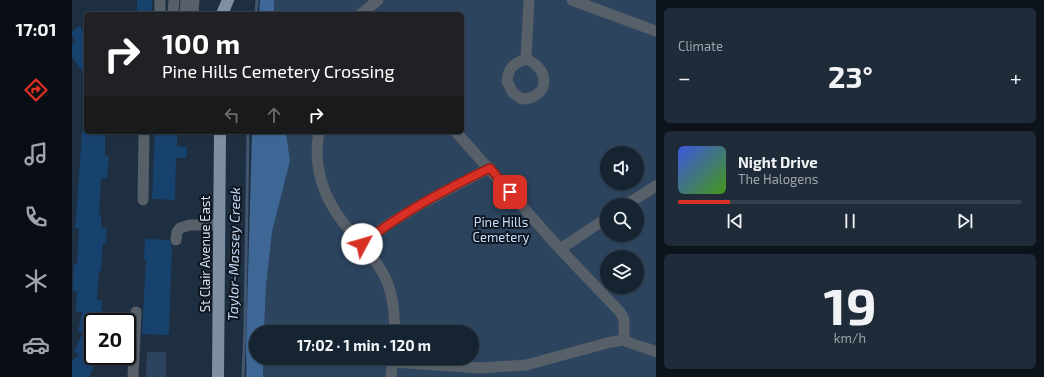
<!DOCTYPE html>
<meta charset="utf-8">
<style>
:root{--surface:#162331;--page:#1f2b39;--text:#f1f3f6;--muted:#9ea4ab;--line:#35404d;--accent:#d93025}
body{margin:0;font-family:"Exo 2",sans-serif;background:var(--page);color:var(--text);height:100vh;display:flex;flex-direction:column;font-size:15px;white-space:nowrap}
*{box-sizing:border-box;margin:0}
p{font-size:13px;color:var(--muted)}
.icon{flex:none;width:22px;height:22px;fill:none;stroke:currentColor;stroke-width:2;stroke-linecap:round;stroke-linejoin:round}
.map{position:relative;flex:1;overflow:hidden}
.panel{display:flex;flex-direction:column;gap:8px;padding:8px;background:#0c131b;width:388px}
.panel>*{flex:none}
.guide{position:absolute;left:12px;top:12px;width:380px;height:122px;border-radius:6px;box-shadow:0 1px 3px #0004,0 0 0 1px var(--line);background:#202124;color:#fff;overflow:hidden}
.controls{position:absolute;left:528px;top:146px;display:grid;gap:8px}
.controls a{display:grid;place-items:center;width:44px;height:44px;border-radius:50%;background:var(--surface);box-shadow:0 1px 3px #0004,0 0 0 1px var(--line);font-size:20px}
.speed{position:absolute;left:12px;top:313px;display:flex;gap:8px;font-size:20px;font-weight:700;text-align:center}
.speed>*{display:grid;place-content:center;width:52px;height:52px;border-radius:50%;background:var(--surface);box-shadow:0 1px 3px #0004,0 0 0 1px var(--line);line-height:1}
.speed .limit{border:2px solid #111;border-radius:6px;background:#fff;color:#111}
.pin{position:absolute;display:grid;place-items:center;width:34px;height:34px;color:#fff;margin:-17px;border-radius:8px;box-shadow:0 2px 6px #0006}
.me{position:absolute;width:44px;margin:-22px;rotate:51deg;stroke-linejoin:round;filter:drop-shadow(0 0 3px #0008)}
.turn{display:flex;align-items:center;gap:14px;height:84px;padding:0 12px;font-size:18px}
.turn .icon{width:52px;height:52px;stroke-width:2.5}
.turn b{display:block;font-size:28px;line-height:34px}
.lanes{display:flex;align-items:center;height:38px;padding:0 12px;background:#0003;justify-content:center;gap:20px;direction:ltr}
.lanes .off{opacity:.35}
.big{font-size:30px;font-weight:700;line-height:1.1}
.panel .widget{flex:1;display:flex;flex-direction:column;justify-content:center;gap:6px;min-width:0;padding:0 14px;border-radius:6px;background:var(--page)}
.panel .dial{align-items:center;gap:0}
.dial b{font-size:52px;line-height:1}
.song{display:flex;align-items:center;gap:12px}
.cover{width:48px;height:48px;border-radius:6px;background:linear-gradient(135deg,hsl(230 70% 55%),hsl(100 70% 35%))}
.played{height:4px;border-radius:2px;background:linear-gradient(90deg,var(--accent) 15%,var(--line) 15%)}
.keys{display:flex;justify-content:space-around;direction:ltr}
.heat{display:flex;justify-content:space-between;align-items:center;font-size:22px;direction:ltr}
.trip{position:absolute;left:177px;top:325px;width:230px;height:40px;border-radius:20px;background:var(--surface);box-shadow:0 1px 3px #0004,0 0 0 1px var(--line);font-weight:700;line-height:40px;text-align:center}
main{display:flex;flex:1;min-height:0}
.tabs{display:flex;flex-direction:column;width:72px;justify-content:space-around;align-items:center;background:#090e14;color:var(--muted)}
.tabs .icon{width:28px;height:28px}
.tabs .on{color:var(--accent)}
.tabs b{font-size:18px;color:var(--text)}
.map>svg:first-child{display:block}
</style>
<main>
<nav class="tabs">
<b>17:01</b>
<svg class="icon on" aria-label="directions" viewBox="0 0 24 24"><path d="M12 3l9 9-9 9-9-9zM9 14v-3h6M13 9l2 2-2 2"/></svg>
<svg class="icon" aria-label="music" viewBox="0 0 24 24"><path d="M9 18V5l10-2v13"/><circle cx="6" cy="18" r="3"/><circle cx="16" cy="16" r="3"/></svg>
<svg class="icon" aria-label="phone" viewBox="0 0 24 24"><path d="M5 4h4l2 5-3 2q2 4 5 5l2-3 5 2v4C11 20 4 13 5 4z"/></svg>
<svg class="icon" aria-label="climate" viewBox="0 0 24 24"><path d="M12 3v18M4 7l16 10M4 17L20 7"/></svg>
<svg class="icon" aria-label="car" viewBox="0 0 24 24"><path d="M5 17H2v-5l4-1 3-4h7l3 4 3 1v5h-3M9 17h6M6 11h13"/><circle cx="7" cy="17" r="2"/><circle cx="17" cy="17" r="2"/></svg>
</nav>
<div class="map">
<svg width="584" height="377" viewBox="0 0 584 377">
<rect width="100%" height="100%" fill="#1e2f41"/>
<!-- green -->
<g fill="#2c445e" fill-rule="evenodd">
<path d="M202,0H584V377H191V358H400V332H192L194,287L200,232L218,161L214,132H390V14H202ZM535,153H565V183H535ZM535,205H565V235H535ZM535,257H565V287H535Z"/>
<polygon points="75,352 94,352 94,377 74,377"/>
</g>
<!-- forest -->
<g fill="#3e6796">
<polygon points="188,0 202,0 202,14 187,14"/>
<path d="M180,132H214L218,161L200,232L194,287L192,332H184V358H191V377H174C175,367 174,358 174,347Z"/>
</g>
<g fill="none" stroke-linecap="round" stroke-linejoin="round">
<!-- stream -->
<g stroke="#415670" stroke-width="3">
<polyline points="184,14 185,0"/>
<polyline points="171,377 173,326 176,132"/>
</g>
</g>
<!-- building -->
<g fill="#18426e">
<rect x="65" y="0" width="15" height="14"/>
<polygon points="7,26 14,35 14,76 0,57 0,44 4,41 0,36 0,32"/>
<polygon points="10,132 33,132 33,156 37,157 35,178 29,179 27,215 29,215 29,227 35,228 34,243 31,243 29,271 27,271 25,300 30,300 29,311 34,311 34,322 21,321 21,356 27,356 17,377 0,377 0,362 7,354 2,352 11,333 6,332 10,312 4,312 5,291 1,291 2,264 5,264 7,228 3,228 4,220"/>
<polygon points="83,132 105,132 105,146 115,147 114,158 104,158 103,200 80,199"/>
<polygon points="73,239 97,240 100,246 97,332 95,335 70,334 74,259 72,259"/>
</g>
<g fill="none" stroke-linecap="round" stroke-linejoin="round">
<!-- minor -->
<g stroke="#575f68" stroke-width="11">
<polyline points="500,0 584,31"/>
<polyline points="88,14 88,0"/>
<polyline points="101,14 102,0"/>
<polyline points="113,14 114,0"/>
<polyline points="121,14 122,0"/>
<polyline points="289,14 306,0"/>
<path d="M454,59C479,69 478,98 450,99L441,93L435,81C436,68 442,63 454,59Z"/>
<polyline points="454,59 457,0"/>
<path d="M247,132C240,170 254,204 279,232C293,248 308,264 316,284C322,300 322,316 323,332"/>
<path d="M384,132L488,249L548,312L552,319V340C563,346 574,347 584,352"/>
<polyline points="71,200 72,132"/>
<polyline points="554,205 584,186"/>
<polyline points="104,240 105,232 108,228 118,225 147,225"/>
<path d="M289,244C329,213 372,191 418,168"/>
<polyline points="488,249 535,218"/>
<polyline points="321,362 408,368 454,365 539,342 552,340"/>
<polyline points="61,377 64,312"/>
<polyline points="319,377 321,358"/>
</g>
<!-- major -->
<g stroke="#7f8fa2" stroke-width="12">
<polyline points="150,14 156,0"/>
<polyline points="146,377 148,132"/>
</g>
</g>
<g fill="none" stroke-linecap="round" stroke-linejoin="round">
<defs>
<path id="route" d="M290,244C329,213 372,190 418,168L438,192"/>
</defs>
<!-- route casing -->
<use href="#route" stroke="#8d1f18" stroke-width="10"/>
<!-- route -->
<use href="#route" stroke="#d93025" stroke-width="7"/>
</g>
<g text-anchor="middle" stroke-width="4" stroke-linejoin="round" paint-order="stroke">
<!-- park labels -->
<g font-size="13" fill="#c6defb" stroke="#0f161f">
<text x="429" y="227">Pine Hills<tspan x="429" dy="15">Cemetery</tspan></text>
</g>
<!-- street labels -->
<g font-size="13" fill="#d8e2ef" stroke="#0f161f">
<text transform="translate(133 254) rotate(-90)" y="5">St Clair Avenue East</text>
</g>
<!-- water labels -->
<g font-size="14" font-style="italic" fill="#c1d9f6" stroke="#0f161f">
<text transform="translate(162 254) rotate(-89)" y="5">Taylor-Massey Creek</text>
</g>
</g>
</svg>
<div class="controls">
<a><svg class="icon" aria-label="sound" viewBox="0 0 24 24"><path d="M4 9h4l5-4v14l-5-4H4zM17 9q2 3 0 6"/></svg></a>
<a><svg class="icon" aria-label="search" viewBox="0 0 24 24"><circle cx="10" cy="10" r="6"/><path d="M15 15l6 6"/></svg></a>
<a><svg class="icon" aria-label="layers" viewBox="0 0 24 24"><path d="M12 4l9 5-9 5-9-5zM3 14l9 5 9-5"/></svg></a>
</div>
<div class="speed"><div class="limit">20</div></div>
<div class="pin" style="left:438px;top:192px;background:#d93025"><svg class="icon" aria-label="arrive" viewBox="0 0 24 24"><path d="M6 21V4h12l-3 4 3 4H6"/></svg></div>
<svg class="me" style="left:290px;top:244px" viewBox="-20 -20 40 40"><circle r="19" fill="#fff"/><path d="M0-13L10 11 0 6-10 11z" fill="#d93025"/></svg>
<div class="trip">17:02 · 1 min · 120 m</div>
<div class="guide">
<div class="turn"><svg class="icon" aria-label="right" viewBox="0 0 24 24"><path d="M7 20v-9h11M14 6l5 5-5 5"/></svg><div><b>100 m</b>Pine Hills Cemetery Crossing</div></div>
<div class="lanes"><svg class="icon off" aria-label="left" viewBox="0 0 24 24"><path d="M17 20v-9H6M10 6l-5 5 5 5"/></svg><svg class="icon off" aria-label="ahead" viewBox="0 0 24 24"><path d="M12 20V5M6 11l6-6 6 6"/></svg><svg class="icon" aria-label="right" viewBox="0 0 24 24"><path d="M7 20v-9h11M14 6l5 5-5 5"/></svg></div>
</div>
</div>
<section class="panel">
<div class="widget"><p>Climate</p>
<div class="heat"><a>−</a><b class="big">23°</b><a>+</a></div>
</div>
<div class="widget">
<div class="song"><i class="cover"></i><div><b>Night Drive</b><p>The Halogens</p></div></div>
<div class="played"></div>
<div class="keys"><svg class="icon" aria-label="previous" viewBox="0 0 24 24"><path d="M18 5L8 12l10 7zM5 5v14"/></svg><svg class="icon" aria-label="pause" viewBox="0 0 24 24"><path d="M8 5v14M16 5v14"/></svg><svg class="icon" aria-label="next" viewBox="0 0 24 24"><path d="M6 5l10 7-10 7zM19 5v14"/></svg></div>
</div>
<div class="widget dial"><b>19</b><p>km/h</p></div>
</section>
</main>
